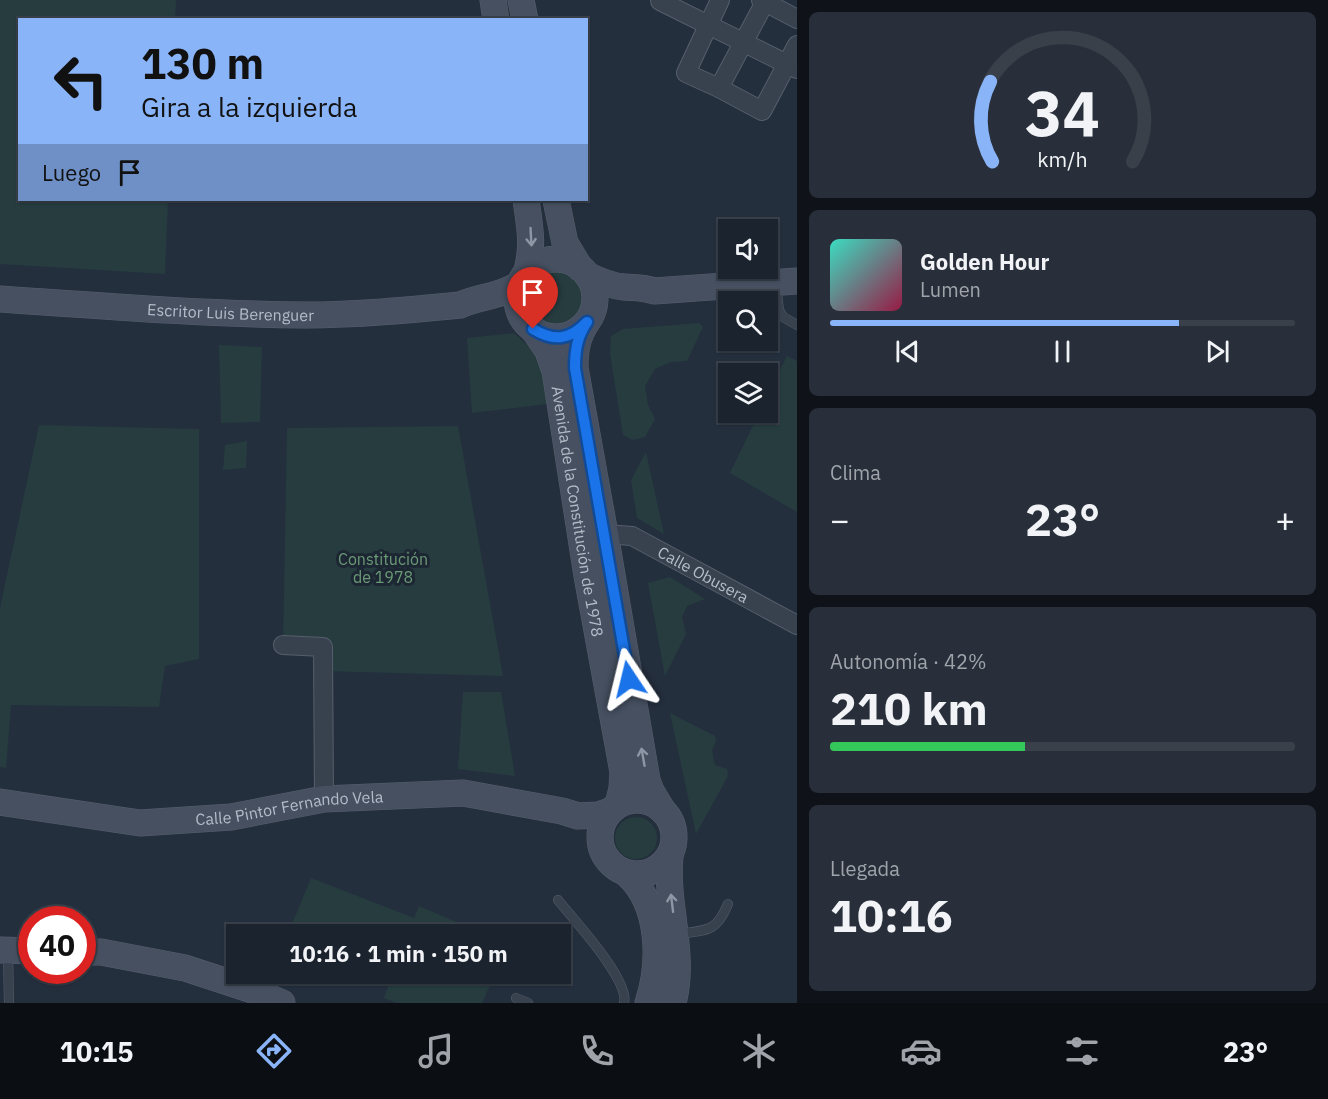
<!DOCTYPE html>
<html lang="es">
<meta charset="utf-8">
<style>
:root{--surface:#1b232e;--page:#282f3a;--text:#f1f3f6;--muted:#a0a4aa;--line:#39404a;--accent:#8ab4f8}
body{margin:0;font-family:"IBM Plex Sans",sans-serif;background:var(--page);color:var(--text);height:100vh;display:flex;flex-direction:column;font-size:22px;white-space:nowrap}
*{box-sizing:border-box;margin:0}
p{font-size:20px;color:var(--muted)}
.icon{flex:none;width:33px;height:33px;fill:none;stroke:currentColor;stroke-width:2;stroke-linecap:round;stroke-linejoin:round}
.map{position:relative;flex:1;overflow:hidden}
.drawer{display:flex;flex-direction:column;gap:12px;padding:12px;background:#0f1319;width:531px}
.drawer>*{flex:none}
.guide{position:absolute;left:18px;top:18px;width:570px;height:183px;border-radius:0px;box-shadow:0 2px 4px #0004,0 0 0 2px var(--line);background:#8ab4f8;color:#111;overflow:hidden}
.fabs{position:absolute;left:718px;top:219px;display:grid;gap:12px}
.fabs a{display:grid;place-items:center;width:60px;height:60px;border-radius:0px;background:var(--surface);box-shadow:0 2px 4px #0004,0 0 0 2px var(--line);font-size:30px}
.speed{position:absolute;left:18px;top:906px;display:flex;gap:12px;font-size:30px;font-weight:700;text-align:center}
.speed>*{display:grid;place-content:center;width:78px;height:78px;border-radius:50%;background:var(--surface);box-shadow:0 2px 4px #0004,0 0 0 2px var(--line);line-height:1}
.speed .limit{border:9px solid #d22;background:#fff;color:#111}
.pin{position:absolute;display:grid;place-items:center;width:51px;height:51px;color:#fff;margin:-62px -26px;border-radius:50% 50% 50% 0;rotate:-45deg;box-shadow:0 0 6px #0007}
.pin .icon{rotate:45deg}
.me{position:absolute;width:66px;margin:-33px;rotate:350deg;stroke-linejoin:round;filter:drop-shadow(0 0 4px #0008)}
.turn{display:flex;align-items:center;gap:21px;height:126px;padding:0 24px;font-size:27px}
.turn .icon{width:78px;height:78px;stroke-width:2.5}
.turn b{display:block;font-size:42px;line-height:51px}
.then{display:flex;align-items:center;height:57px;padding:0 24px;background:#0003;gap:12px;font-size:22px}
.big{font-size:45px;font-weight:700;line-height:1.1}
.drawer .tile{flex:1;display:flex;flex-direction:column;justify-content:center;gap:9px;min-width:0;padding:0 21px;border-radius:9px;background:var(--page)}
.drawer .dial{align-items:center;gap:0}
.dial svg{height:156px;overflow:visible;fill:none;stroke:var(--line);stroke-width:7;stroke-linecap:round;text-anchor:middle}
.dial text{fill:var(--text);stroke:none}
.song{display:flex;align-items:center;gap:18px}
.cover{width:72px;height:72px;border-radius:9px;background:linear-gradient(135deg,hsl(170 70% 55%),hsl(340 70% 35%))}
.played{height:6px;border-radius:3px;background:linear-gradient(90deg,var(--accent) 75%,var(--line) 75%)}
.keys{display:flex;justify-content:space-around;direction:ltr}
.heat{display:flex;justify-content:space-between;align-items:center;font-size:33px;direction:ltr}
.charge{height:9px;border-radius:4px;background:linear-gradient(90deg,#34c759 42%,var(--line) 0)}
.trip{position:absolute;left:226px;top:924px;width:345px;height:60px;border-radius:0px;background:var(--surface);box-shadow:0 2px 4px #0004,0 0 0 2px var(--line);font-weight:700;line-height:60px;text-align:center}
.tabs{display:flex;height:96px;justify-content:space-around;align-items:center;background:#0b0e12;color:var(--muted)}
.tabs .icon{width:42px;height:42px}
.tabs .selected{color:var(--accent)}
.tabs b{font-size:27px;color:var(--text)}
main{display:flex;flex:1;min-height:0}
.map>svg:first-child{display:block}
</style>
<main>
<div class="map">
<svg width="797" height="1003" viewBox="0 0 797 1003">
<rect width="100%" height="100%" fill="#242f3e"/>
<!-- green -->
<g fill="#263c3f">
<polygon points="0,0 176,0 175,19 20,20 20,200 168,200 165,274 0,264"/>
<circle cx="557" cy="298" r="27"/>
<polygon points="699,323 703,327 687,361 671,362 655,369 645,386 648,405 655,419 645,437 633,440 623,435 610,354 611,336 623,329"/>
<polygon points="514,333 528,346 541,363 548,404 472,413 467,338"/>
<polygon points="219,345 262,347 260,422 221,423"/>
<polygon points="787,356 797,361 797,512 730,473 759,413 768,412 768,394"/>
<polygon points="39,425 199,429 199,659 165,666 159,707 11,705 6,768 0,767 0,608"/>
<polygon points="458,426 503,676 323,671 323,647 283,645 287,428"/>
<polygon points="247,441 246,468 223,470 225,445"/>
<polygon points="646,452 664,534 637,518 631,480"/>
<polygon points="670,577 705,599 687,606 682,617 686,634 665,676 648,583"/>
<polygon points="463,692 501,692 515,776 458,769"/>
<polygon points="670,713 715,736 716,741 712,751 715,765 727,769 728,776 696,834"/>
<circle cx="636" cy="838" r="21"/>
<polygon points="311,878 414,918 419,906 485,934 288,934"/>
<polygon points="373,974 495,974 482,1003 397,1003 384,998 390,981"/>
</g>
<g fill="none" stroke-linecap="round" stroke-linejoin="round">
<defs>
<g id="lane">
<polyline points="776,285 779,310 783,317 797,325"/>
<path d="M558,900C573,919 630,980 624,1003"/>
<path d="M678,934C706,930 716,933 728,904"/>
<polyline points="8,951 9,1003"/>
<polyline points="516,998 528,1003"/>
</g>
<g id="street">
<polyline points="661,0 660,1 797,69"/>
<polyline points="761,0 797,19"/>
<polyline points="765,2 719,88 762,111 797,45"/>
<polyline points="719,88 686,73 720,0"/>
<path id="s1" d="M605,534L632,536L797,625"/>
<polyline points="283,645 323,647 324,799"/>
</g>
<g id="secondary">
<polyline points="493,0 496,20"/>
<polyline points="521,0 525,20"/>
<polyline points="556,200 565,243 580,268"/>
<circle cx="556" cy="298" r="39"/>
<path d="M526,274C534,247 530,227 526,200"/>
<path d="M587,275C599,281 611,286 624,287C636,288 642,287 654,291L797,281"/>
<path id="s2" d="M0,299C102,306 203,314 305,315C357,315 409,310 460,305C481,296 500,297 521,283"/>
<path d="M587,322C577,337 575,350 575,368L605,534L647,780L651,791L663,811"/>
<path id="s3" d="M533,329L548,351L555,371L587,576L623,772L622,788L618,805"/>
<circle cx="637" cy="837" r="37"/>
<path id="s4" d="M0,802L140,823L231,817L324,799L463,793L562,811L578,816L598,815L610,811"/>
<path d="M670,856C665,904 686,954 673,1003"/>
<path d="M627,874C661,905 661,963 648,1003"/>
<polyline points="0,950 32,951"/>
<polyline points="82,952 101,952 185,968 252,990 282,1003"/>
</g>
</defs>
<!-- lane casing -->
<use href="#lane" stroke="#565f6c" stroke-width="10"/>
<!-- street casing -->
<use href="#street" stroke="#565f6c" stroke-width="20"/>
<!-- secondary casing -->
<use href="#secondary" stroke="#565f6c" stroke-width="27"/>
<!-- lane -->
<use href="#lane" stroke="#38414e" stroke-width="9"/>
<!-- street -->
<use href="#street" stroke="#38414e" stroke-width="18"/>
<!-- secondary -->
<use href="#secondary" stroke="#465061" stroke-width="26"/>
</g>
<!-- one-way arrows -->
<defs><path id="oneway-shaft" d="M-6 0H5M1.5-3L5.5 0L1.5 3" fill="none" stroke-width="1.6" stroke-linecap="round" stroke-linejoin="round" transform="scale(1.5)"/></defs>
<g stroke="#8e96a5">
<use href="#oneway-shaft" transform="translate(531 237) rotate(87)"/>
<use href="#oneway-shaft" transform="translate(643 757) rotate(-100)"/>
<use href="#oneway-shaft" transform="translate(672 903) rotate(-97)"/>
</g>
<g fill="none" stroke-linecap="round" stroke-linejoin="round">
<defs>
<path id="route" d="M533,329C554,342 570,340 587,322C577,337 575,350 575,368L629,679"/>
</defs>
<!-- route casing -->
<use href="#route" stroke="#114b97" stroke-width="15"/>
<!-- route -->
<use href="#route" stroke="#1a73e8" stroke-width="10"/>
</g>
<g text-anchor="middle" stroke-width="6" stroke-linejoin="round" paint-order="stroke">
<!-- street labels -->
<g font-size="16" fill="#b4bcc9" stroke="#1d2633">
<text dy="6" stroke="none"><textPath href="#s2" startOffset="231">Escritor Luis Berenguer</textPath></text>
<text dy="6" stroke="none"><textPath href="#s3" startOffset="190">Avenida de la Constitución de 1978</textPath></text>
<text dy="6" stroke="none"><textPath href="#s1" startOffset="108">Calle Obusera</textPath></text>
<text dy="6" stroke="none"><textPath href="#s4" startOffset="292">Calle Pintor Fernando Vela</textPath></text>
</g>
<!-- park labels -->
<g font-size="16" fill="#6b9a76" stroke="#1d2633">
<text x="383" y="565">Constitución<tspan x="383" dy="18">de 1978</tspan></text>
</g>
</g>
</svg>
<div class="fabs">
<a><svg class="icon" aria-label="sound" viewBox="0 0 24 24"><path d="M4 9h4l5-4v14l-5-4H4zM17 9q2 3 0 6"/></svg></a>
<a><svg class="icon" aria-label="search" viewBox="0 0 24 24"><circle cx="10" cy="10" r="6"/><path d="M15 15l6 6"/></svg></a>
<a><svg class="icon" aria-label="layers" viewBox="0 0 24 24"><path d="M12 4l9 5-9 5-9-5zM3 14l9 5 9-5"/></svg></a>
</div>
<div class="speed"><div class="limit">40</div></div>
<div class="pin" style="left:533px;top:329px;background:#d93025"><svg class="icon" aria-label="arrive" viewBox="0 0 24 24"><path d="M6 21V4h12l-3 4 3 4H6"/></svg></div>
<svg class="me" style="left:629px;top:679px" viewBox="-20 -20 40 40"><path d="M0-17L14 15 0 8-14 15z" fill="#1a73e8" stroke="#fff" stroke-width="4"/></svg>
<div class="trip">10:16 · 1 min · 150 m</div>
<div class="guide">
<div class="turn"><svg class="icon" aria-label="left" viewBox="0 0 24 24"><path d="M17 20v-9H6M10 6l-5 5 5 5"/></svg><div><b>130 m</b>Gira a la izquierda</div></div>
<div class="then">Luego<svg class="icon" aria-label="arrive" viewBox="0 0 24 24"><path d="M6 21V4h12l-3 4 3 4H6"/></svg></div>
</div>
</div>
<section class="drawer">
<div class="tile dial"><svg viewBox="0 0 100 80">
<path d="M14 69A42 42 0 1 1 86 69"/>
<path d="M14 69A42 42 0 0 1 13 28" stroke="#8ab4f8"/>
<text x="50" y="56" font-size="32" font-weight="700">34</text>
<text x="50" y="72" font-size="11">km/h</text>
</svg></div>
<div class="tile">
<div class="song"><i class="cover"></i><div><b>Golden Hour</b><p>Lumen</p></div></div>
<div class="played"></div>
<div class="keys"><svg class="icon" aria-label="previous" viewBox="0 0 24 24"><path d="M18 5L8 12l10 7zM5 5v14"/></svg><svg class="icon" aria-label="pause" viewBox="0 0 24 24"><path d="M8 5v14M16 5v14"/></svg><svg class="icon" aria-label="next" viewBox="0 0 24 24"><path d="M6 5l10 7-10 7zM19 5v14"/></svg></div>
</div>
<div class="tile"><p>Clima</p>
<div class="heat"><a>−</a><b class="big">23°</b><a>+</a></div>
</div>
<div class="tile"><p>Autonomía · 42%</p><b class="big">210 km</b><div class="charge"></div></div>
<div class="tile"><p>Llegada</p><b class="big">10:16</b></div>
</section>
</main>
<nav class="tabs">
<b>10:15</b>
<svg class="icon selected" aria-label="directions" viewBox="0 0 24 24"><path d="M12 3l9 9-9 9-9-9zM9 14v-3h6M13 9l2 2-2 2"/></svg>
<svg class="icon" aria-label="music" viewBox="0 0 24 24"><path d="M9 18V5l10-2v13"/><circle cx="6" cy="18" r="3"/><circle cx="16" cy="16" r="3"/></svg>
<svg class="icon" aria-label="phone" viewBox="0 0 24 24"><path d="M5 4h4l2 5-3 2q2 4 5 5l2-3 5 2v4C11 20 4 13 5 4z"/></svg>
<svg class="icon" aria-label="climate" viewBox="0 0 24 24"><path d="M12 3v18M4 7l16 10M4 17L20 7"/></svg>
<svg class="icon" aria-label="car" viewBox="0 0 24 24"><path d="M5 17H2v-5l4-1 3-4h7l3 4 3 1v5h-3M9 17h6M6 11h13"/><circle cx="7" cy="17" r="2"/><circle cx="17" cy="17" r="2"/></svg>
<svg class="icon" aria-label="filters" viewBox="0 0 24 24"><path d="M4 7h16M4 17h16"/><circle cx="9" cy="7" r="2"/><circle cx="15" cy="17" r="2"/></svg>
<b>23°</b>
</nav>
